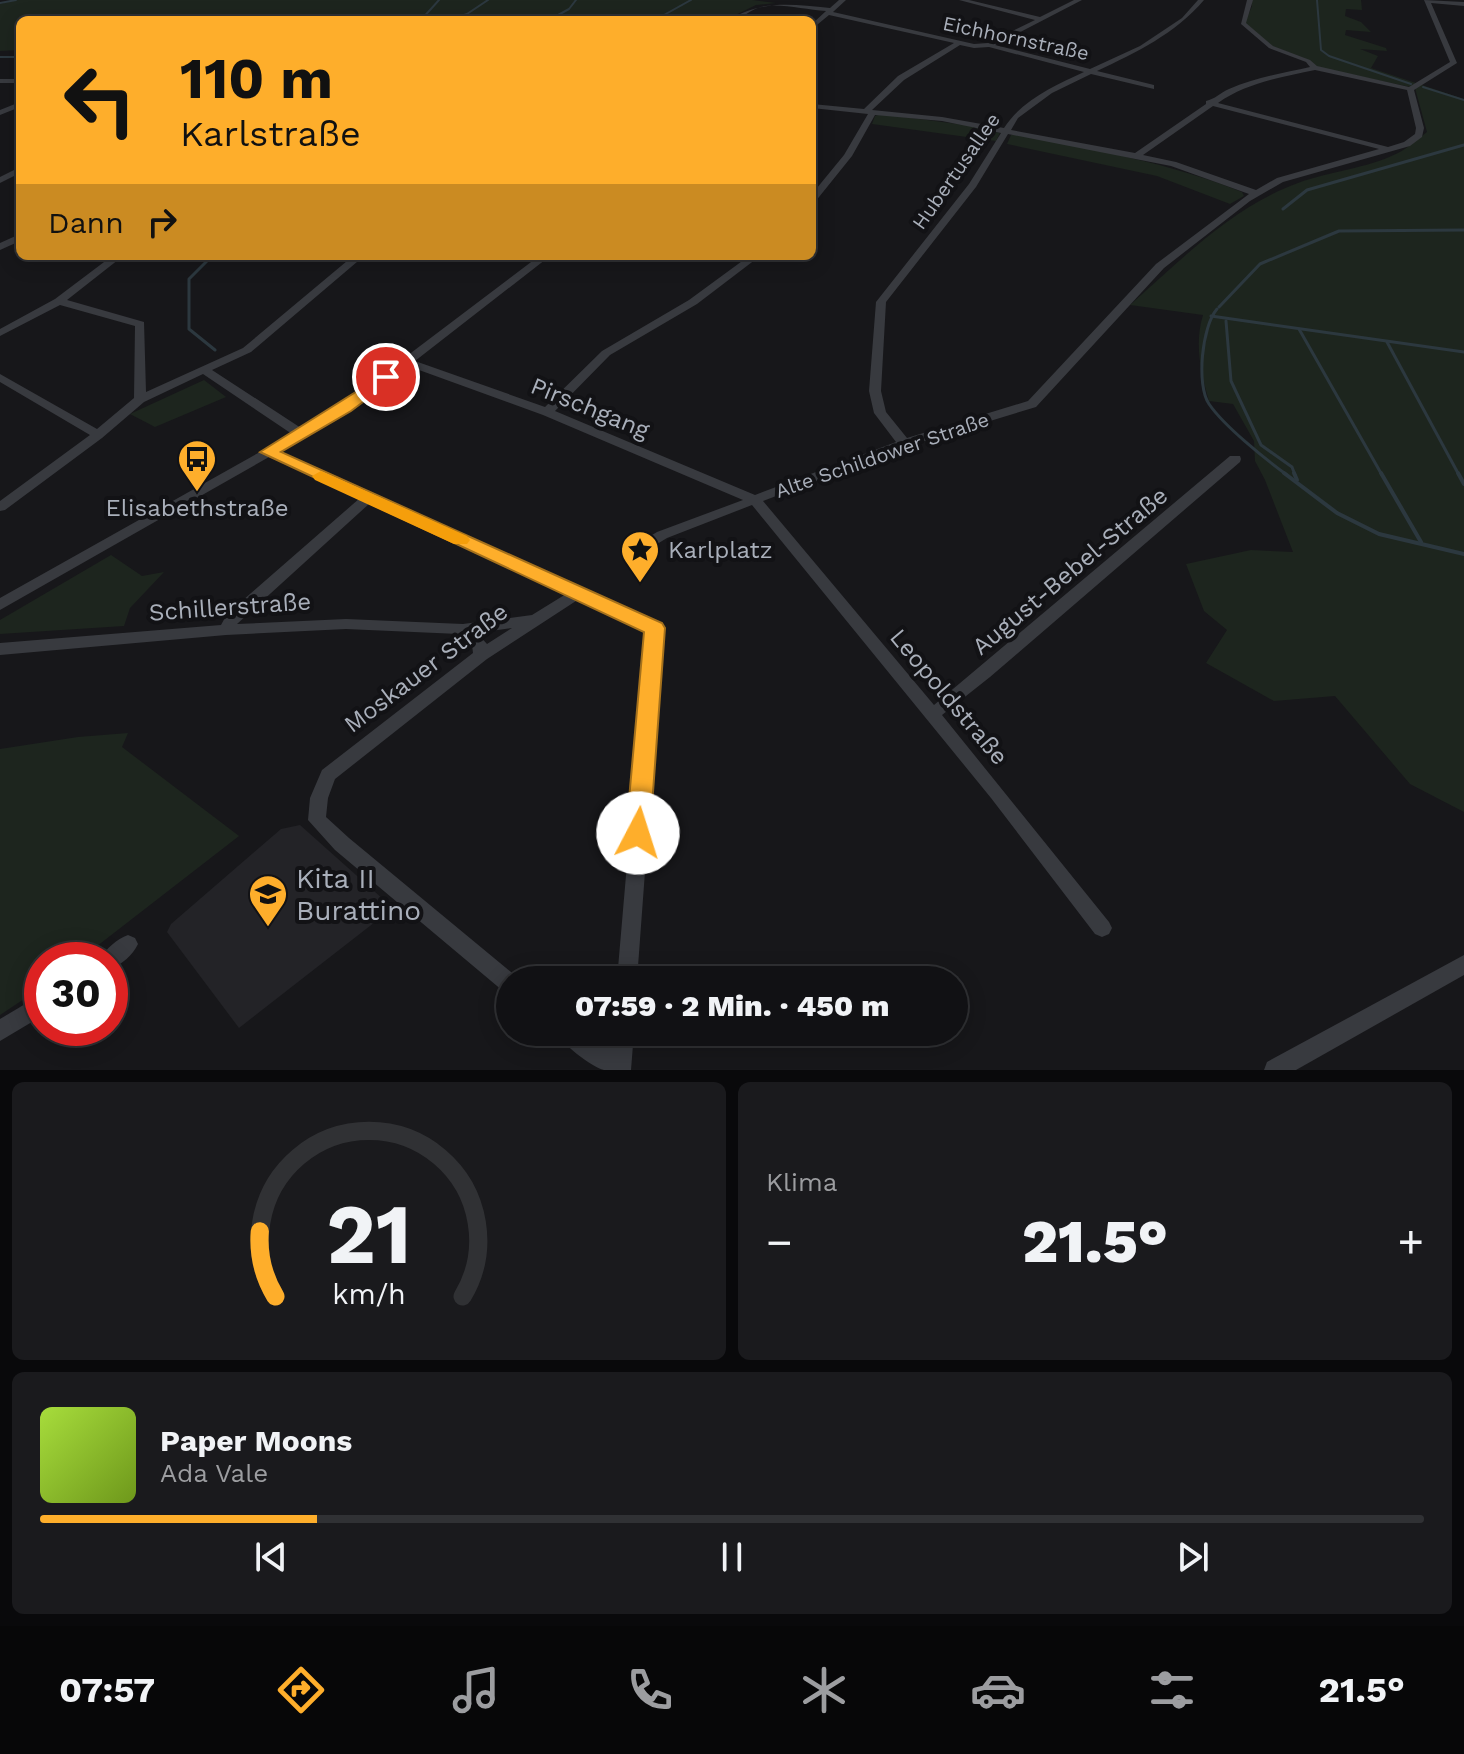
<!DOCTYPE html>
<html lang="de">
<meta charset="utf-8">
<style>
:root{--surface:#111114;--page:#1a1a1d;--text:#f1f3f6;--muted:#9c9da0;--line:#303134;--accent:#feae2b}
body{margin:0;font-family:"Work Sans",sans-serif;background:var(--page);color:var(--text);height:100vh;display:flex;flex-direction:column;font-size:30px;white-space:nowrap}
*{box-sizing:border-box;margin:0}
p{font-size:26px;color:var(--muted)}
.icon{flex:none;width:44px;height:44px;fill:none;stroke:currentColor;stroke-width:2;stroke-linecap:round;stroke-linejoin:round}
.map{position:relative;height:1070px;overflow:hidden}
.drawer{display:flex;flex-direction:column;gap:12px;padding:12px;background:#09090b;flex:1}
.drawer>*{flex:none}
.hud{position:absolute;left:16px;top:16px;width:800px;height:244px;border-radius:12px;box-shadow:0 4px 20px #0003,0 0 0 2px var(--line);background:#feae2b;color:#111;overflow:hidden}
.speed{position:absolute;left:24px;top:942px;display:flex;gap:16px;font-size:40px;font-weight:700;text-align:center}
.speed>*{display:grid;place-content:center;width:104px;height:104px;border-radius:50%;background:var(--surface);box-shadow:0 4px 20px #0003,0 0 0 2px var(--line);line-height:1}
.speed .limit{border:12px solid #d22;background:#fff;color:#111}
.pin{position:absolute;display:grid;place-items:center;width:68px;height:68px;color:#fff;margin:-34px;border:4px solid #fff;border-radius:50%;box-shadow:0 2px 8px #0007}
.me{position:absolute;width:88px;margin:-44px;rotate:5deg;stroke-linejoin:round;filter:drop-shadow(0 0 6px #0008)}
.turn{display:flex;align-items:center;gap:28px;height:168px;padding:0 32px;font-size:36px}
.turn .icon{width:104px;height:104px;stroke-width:2.5}
.turn b{display:block;font-size:56px;line-height:68px}
.then{display:flex;align-items:center;height:76px;padding:0 32px;background:#0003;gap:16px;font-size:30px}
.big{font-size:60px;font-weight:800;line-height:1.1}
.drawer .card{flex:1;display:flex;flex-direction:column;justify-content:center;gap:12px;min-width:0;padding:0 28px;border-radius:12px;background:var(--page)}
.drawer .dial{align-items:center;gap:0}
.dial svg{height:208px;overflow:visible;fill:none;stroke:var(--line);stroke-width:7;stroke-linecap:round;text-anchor:middle}
.dial text{fill:var(--text);stroke:none}
.song{display:flex;align-items:center;gap:24px}
.cover{width:96px;height:96px;border-radius:12px;background:linear-gradient(135deg,hsl(80 70% 55%),hsl(80 70% 35%))}
.played{height:8px;border-radius:4px;background:linear-gradient(90deg,var(--accent) 20%,var(--line) 20%)}
.keys{display:flex;justify-content:space-around;direction:ltr}
.heat{display:flex;justify-content:space-between;align-items:center;font-size:44px;direction:ltr}
.drawer .tiles{flex:1;display:grid;gap:12px;grid-template-columns:1fr 1fr}
.card:last-child{grid-column:span 2}
.trip{position:absolute;left:496px;top:966px;width:472px;height:80px;border-radius:40px;background:var(--surface);box-shadow:0 4px 20px #0003,0 0 0 2px var(--line);font-weight:800;line-height:80px;text-align:center}
.tabs{display:flex;height:128px;justify-content:space-around;align-items:center;background:#070708;color:var(--muted)}
.tabs .icon{width:56px;height:56px}
.tabs .on{color:var(--accent)}
.tabs b{font-size:36px;color:var(--text)}
.map>svg:first-child{display:block}
</style>
<div class="map">
<svg width="1464" height="1070" viewBox="0 0 1464 1070">
<rect width="100%" height="100%" fill="#17171a"/>
<!-- built -->
<polygon fill="#232327" points="300,825 393,908 239,1028 167,932 171,924 281,829"/>
<!-- green -->
<g fill="#1d251e">
<path d="M17,0H752L776,3L756,5L725,20H353C306,11 264,17 218,20C152,24 85,20 20,20V50L0,51V4Z"/>
<path d="M1251,0H1361L1362,10L1346,9L1345,16L1361,22L1371,32L1346,30L1345,35L1386,48L1387,51L1360,49L1378,56L1371,68L1464,99V812L1410,784L1335,696L1274,701L1206,663L1227,630L1204,611L1186,564L1251,550L1293,552L1265,480L1255,461L1254,441L1233,404L1209,401C1201,373 1194,344 1203,315L1130,305C1182,259 1232,207 1298,183C1330,171 1366,169 1398,153C1408,148 1418,139 1427,132L1415,88L1320,68L1304,58L1272,46L1245,23L1252,6Z"/>
<polygon points="881,114 965,125 1000,133 996,141 872,124 875,116"/>
<path d="M1018,134C1094,150 1170,163 1242,192L1244,196L1230,204L1157,176L1007,144L1011,135Z"/>
<polygon points="204,380 226,397 155,427 130,414"/>
<polygon points="111,555 142,576 164,572 130,608 124,626 0,634 0,620"/>
<polygon points="128,733 122,747 239,836 79,960 42,960 42,987 0,1015 0,749 78,737"/>
</g>
<g fill="none" stroke-linecap="round" stroke-linejoin="round">
<!-- stream-far2 -->
<g stroke="#2c383f" stroke-width="2">
<polyline points="1317,0 1321,50 1329,56 1411,84"/>
<polyline points="0,3 16,0"/>
<polyline points="233,20 301,17 337,20"/>
<polyline points="421,20 439,0"/>
<polyline points="449,20 467,14 488,0"/>
<polyline points="549,20 569,9 576,0"/>
<polyline points="655,20 691,0"/>
<polyline points="0,57 20,57"/>
<polyline points="1423,87 1464,100"/>
</g>
<!-- stream-far1 -->
<g stroke="#2c383f" stroke-width="3">
<polyline points="1283,209 1307,190 1464,145"/>
<polyline points="212,256 189,279 189,329 215,350"/>
<polyline points="1219,307 1260,264 1339,231 1464,230"/>
<path d="M1217,309C1202,326 1196,385 1209,404C1224,426 1264,458 1287,475"/>
<polyline points="1211,316 1464,352"/>
<polyline points="1226,321 1231,381 1261,445 1292,467 1295,475"/>
<polyline points="1299,329 1382,475"/>
<polyline points="1387,342 1459,475"/>
</g>
<!-- stream -->
<g stroke="#2c383f" stroke-width="4">
<polyline points="1284,473 1337,513 1379,534 1464,554"/>
<polyline points="1294,473 1297,480"/>
<polyline points="1381,473 1421,542"/>
<polyline points="1458,473 1464,484"/>
</g>
<!-- minor -->
<g fill="#383a3f" fill-rule="evenodd">
<path d="M839,0H846L833,12L974,44L988,43L1035,20L959,0H969L1040,17L1074,0H1082L995,45L1090,69L1140,46L1182,18L1198,0H1204C1175,34 1137,52 1097,71L1154,85V89L1091,74L1052,93L1018,118L1011,130L1135,153L1206,104V101C1215,99 1220,93 1229,89C1254,78 1283,73 1310,67L1306,62L1269,48L1241,24L1247,0H1253L1246,23L1273,46L1310,60L1317,66L1409,87L1450,62L1424,0L1464,2V6L1431,3L1457,63L1414,90L1424,128L1422,137L1410,146L1283,182L1250,201L1164,268L1036,407L908,446L763,501L934,705L1230,456H1240L1241,459L1240,462L990,677L942,715L1109,922L1112,928L1109,934L1102,937L1095,934L991,798L752,505L667,538L639,555H629L627,552L629,549L657,532L743,500L543,415L408,366L350,411L279,452L660,624L663,628L637,980H617L647,631L579,599L487,659L335,779L328,798L326,817L349,838L517,977L519,980H510V994L503,991L335,850L308,820L310,798L322,770L473,653L472,645L459,634L346,629L226,635L0,655V643L221,625L227,614L360,498L269,457L0,610V598L292,434L203,374L144,402L102,438L5,510L0,511V501L90,435L0,382V374L97,429L134,398L135,326L60,305L0,336V329L55,299L112,256H123L67,300L144,322L146,392L243,348L353,256H364L251,352L212,370L301,428L342,405L539,256H550L415,361L545,407L602,351L689,300L749,256H760L697,304L610,355L555,411L755,495L896,442L874,413L869,391L876,302L969,184L1001,133L942,121L875,115L852,156L815,202L812,203V194L844,155L868,114L812,108V104L864,109L898,76L954,43L829,15L812,29V24L826,11C807,10 785,4 766,6C751,7 743,20 729,20C763,0 790,4 830,8ZM960,45L974,48L989,47L1084,72C1054,86 1022,100 1004,128L942,117L872,110L904,80ZM1315,70L1407,90L1416,128L1415,134L1404,142L1388,147L1218,103C1246,83 1282,77 1315,70ZM1213,106L1379,149L1277,178L1256,190L1176,162L1143,155ZM1008,134L1171,166L1249,194L1156,264L1028,401L907,438L886,412L881,391L886,302L976,187ZM370,503L566,594L532,615L463,624L346,619L237,624ZM512,628L487,644L477,633Z"/>
<rect x="0" y="79" width="20" height="4"/>
<polygon points="20,102 20,107 0,115 0,110"/>
<polygon points="20,167 20,173 0,183 0,177"/>
<polygon points="20,234 20,241 0,250 0,243"/>
<path d="M128,935L135,938L138,944C133,955 121,965 110,969V960H100C105,949 117,939 128,935Z"/>
<polygon points="1464,955 1464,975 1296,1070 1264,1070 1267,1062"/>
<polygon points="42,994 42,1016 0,1041 0,1019"/>
<path d="M556,1032H584L606,1048H611L612,1032H634L631,1070C622,1070 612,1070 604,1070C591,1067 561,1043 556,1032Z"/>
</g>
</g>
<!-- route -->
<polygon fill="#feae2b" stroke="#a5711c" stroke-width="2" points="386,373 391,374 391,381 351,411 281,452 662,623 665,628 650,833 647,840 638,843 630,840 626,833 644,632 260,452"/>
<!-- slow -->
<polygon fill="#f59e0b" points="321,471 467,536 470,540 467,544 454,544 315,480 312,476"/>
<!-- icons -->
<defs>
<symbol id="bus-pin" viewBox="-11 -11 22 30"><path d="M0 17L-7.5 6A9.5 9.5 0 1 1 7.5 6Z" fill="#feae2b" stroke="#121215"/><path d="M-5-6H5V4H4V6H2V4H-2V6H-4V4H-5ZM-3.5-4V0h7V-4ZM-3.5 1.2v1.5H-2V1.2ZM2 1.2v1.5H3.5V1.2Z" fill="#111"/></symbol>
<symbol id="sight-pin" viewBox="-11 -11 22 30"><path d="M0 17L-7.5 6A9.5 9.5 0 1 1 7.5 6Z" fill="#feae2b" stroke="#121215"/><path d="M0-6L1.8-2.2L6-1.7L2.9 1.2L3.7 5.4L0 3.3L-3.7 5.4L-2.9 1.2L-6-1.7L-1.8-2.2Z" fill="#111"/></symbol>
<symbol id="school-pin" viewBox="-11 -11 22 30"><path d="M0 17L-7.5 6A9.5 9.5 0 1 1 7.5 6Z" fill="#feae2b" stroke="#121215"/><path d="M0-5L7-2L0 1L-7-2ZM-4 1L0 2.5L4 1V4Q0 6-4 4Z" fill="#111"/></symbol>
</defs>
<g fill-rule="evenodd">
<use href="#bus-pin" x="175" y="437" width="44" height="60"/>
<use href="#sight-pin" x="618" y="528" width="44" height="60"/>
<use href="#school-pin" x="246" y="872" width="44" height="60"/>
</g>
<g text-anchor="middle" stroke-width="8" stroke-linejoin="round" paint-order="stroke">
<!-- far-street labels -->
<g font-size="20" fill="#a9afba" stroke="#121215">
<text transform="translate(1016 38) rotate(12)" y="7">Eichhornstraße</text>
<text transform="translate(956 171) rotate(-55)" y="7">Hubertusallee</text>
<text transform="translate(882 455) rotate(-19)" y="7">Alte Schildower Straße</text>
</g>
<!-- street labels -->
<g font-size="24" fill="#a9afba" stroke="#121215">
<text transform="translate(590 408) rotate(22)" y="8">Pirschgang</text>
<text transform="translate(1070 571) rotate(-40)" y="8">August-Bebel-Straße</text>
<text transform="translate(230 607) rotate(-4)" y="8">Schillerstraße</text>
<text transform="translate(426 668) rotate(-37)" y="8">Moskauer Straße</text>
<text transform="translate(949 697) rotate(50)" y="8">Leopoldstraße</text>
</g>
<!-- poi labels -->
<g font-size="24" fill="#a9afba" stroke="#121215">
<text x="197" y="516">Elisabethstraße</text>
<text x="668" y="558" text-anchor="start">Karlplatz</text>
</g>
<!-- near-poi labels -->
<g font-size="28" fill="#a9afba" stroke="#121215" text-anchor="start">
<text x="296" y="888">Kita II<tspan x="296" dy="32">Burattino</tspan></text>
</g>
</g>
</svg>
<div class="speed"><div class="limit">30</div></div>
<div class="pin" style="left:386px;top:377px;background:#d93025"><svg class="icon" aria-label="arrive" viewBox="0 0 24 24"><path d="M6 21V4h12l-3 4 3 4H6"/></svg></div>
<svg class="me" style="left:638px;top:833px" viewBox="-20 -20 40 40"><circle r="19" fill="#fff"/><path d="M0-13L10 11 0 6-10 11z" fill="#feae2b"/></svg>
<div class="trip">07:59 · 2 Min. · 450 m</div>
<div class="hud">
<div class="turn"><svg class="icon" aria-label="left" viewBox="0 0 24 24"><path d="M17 20v-9H6M10 6l-5 5 5 5"/></svg><div><b>110 m</b>Karlstraße</div></div>
<div class="then">Dann<svg class="icon" aria-label="right" viewBox="0 0 24 24"><path d="M7 20v-9h11M14 6l5 5-5 5"/></svg></div>
</div>
</div>
<section class="drawer">
<div class="tiles">
<div class="card dial"><svg viewBox="0 0 100 80">
<path d="M14 69A42 42 0 1 1 86 69"/>
<path d="M14 69A42 42 0 0 1 8 44" stroke="#feae2b"/>
<text x="50" y="56" font-size="32" font-weight="700">21</text>
<text x="50" y="72" font-size="11">km/h</text>
</svg></div>
<div class="card"><p>Klima</p>
<div class="heat"><a>−</a><b class="big">21.5°</b><a>+</a></div>
</div>
<div class="card">
<div class="song"><i class="cover"></i><div><b>Paper Moons</b><p>Ada Vale</p></div></div>
<div class="played"></div>
<div class="keys"><svg class="icon" aria-label="previous" viewBox="0 0 24 24"><path d="M18 5L8 12l10 7zM5 5v14"/></svg><svg class="icon" aria-label="pause" viewBox="0 0 24 24"><path d="M8 5v14M16 5v14"/></svg><svg class="icon" aria-label="next" viewBox="0 0 24 24"><path d="M6 5l10 7-10 7zM19 5v14"/></svg></div>
</div>
</div>
</section>
<nav class="tabs">
<b>07:57</b>
<svg class="icon on" aria-label="directions" viewBox="0 0 24 24"><path d="M12 3l9 9-9 9-9-9zM9 14v-3h6M13 9l2 2-2 2"/></svg>
<svg class="icon" aria-label="music" viewBox="0 0 24 24"><path d="M9 18V5l10-2v13"/><circle cx="6" cy="18" r="3"/><circle cx="16" cy="16" r="3"/></svg>
<svg class="icon" aria-label="phone" viewBox="0 0 24 24"><path d="M5 4h4l2 5-3 2q2 4 5 5l2-3 5 2v4C11 20 4 13 5 4z"/></svg>
<svg class="icon" aria-label="climate" viewBox="0 0 24 24"><path d="M12 3v18M4 7l16 10M4 17L20 7"/></svg>
<svg class="icon" aria-label="car" viewBox="0 0 24 24"><path d="M5 17H2v-5l4-1 3-4h7l3 4 3 1v5h-3M9 17h6M6 11h13"/><circle cx="7" cy="17" r="2"/><circle cx="17" cy="17" r="2"/></svg>
<svg class="icon" aria-label="filters" viewBox="0 0 24 24"><path d="M4 7h16M4 17h16"/><circle cx="9" cy="7" r="2"/><circle cx="15" cy="17" r="2"/></svg>
<b>21.5°</b>
</nav>
